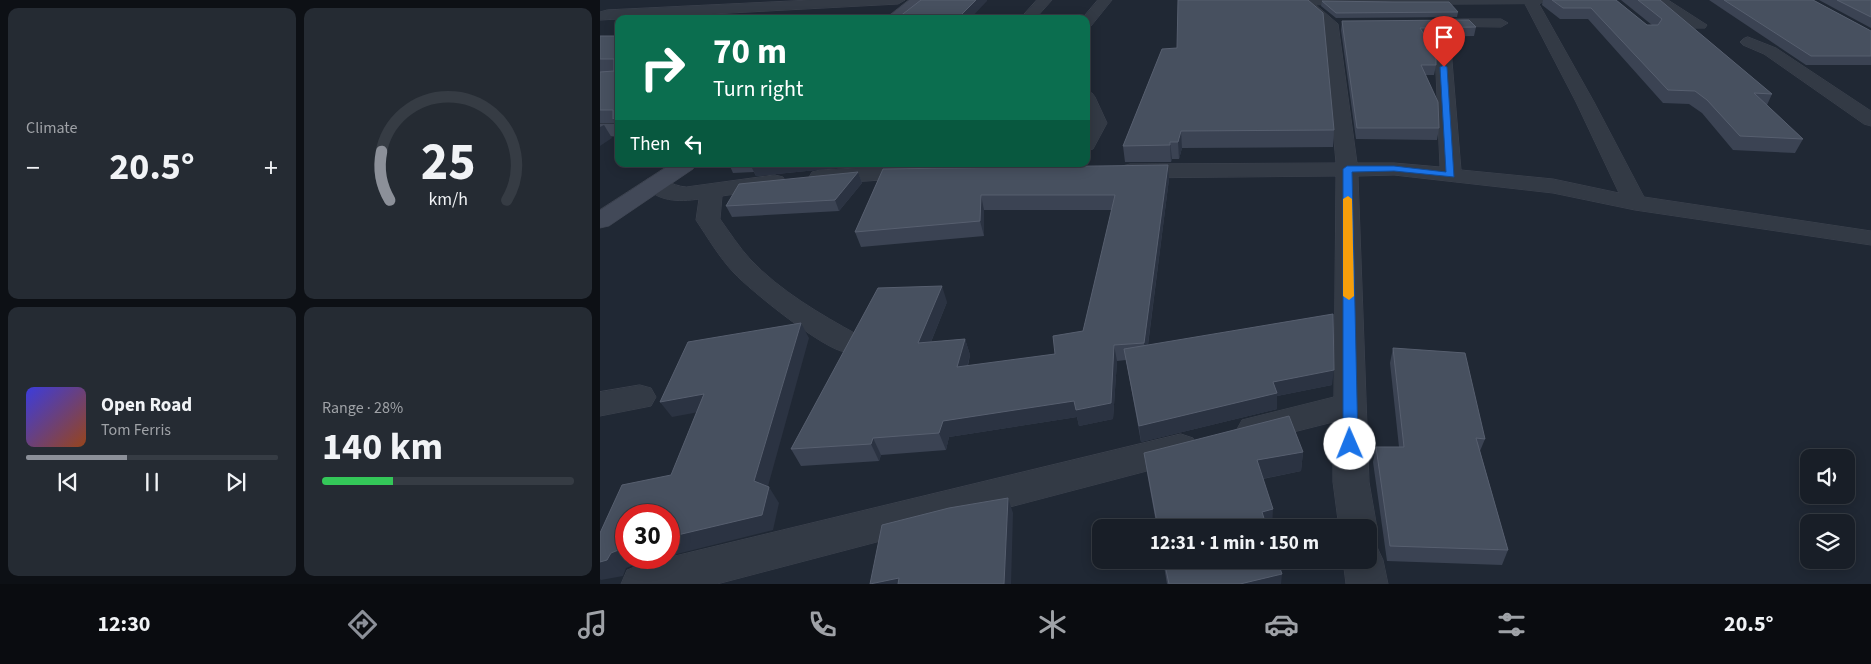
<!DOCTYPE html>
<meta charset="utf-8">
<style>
:root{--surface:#181e27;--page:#252b33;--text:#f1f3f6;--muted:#9fa2a7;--line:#363c44;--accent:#8c9099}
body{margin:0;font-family:"Source Sans 3",sans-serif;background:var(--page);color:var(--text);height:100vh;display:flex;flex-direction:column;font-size:19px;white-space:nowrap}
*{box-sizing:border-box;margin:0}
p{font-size:16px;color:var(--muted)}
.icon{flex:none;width:28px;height:28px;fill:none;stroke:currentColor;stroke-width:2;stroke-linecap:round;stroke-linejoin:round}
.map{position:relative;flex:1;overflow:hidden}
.drawer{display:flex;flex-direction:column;gap:8px;padding:8px;background:#0d1015;width:600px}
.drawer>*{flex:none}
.hud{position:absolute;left:15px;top:15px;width:475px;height:152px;border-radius:10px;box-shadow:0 2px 12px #0003,0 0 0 1px var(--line);background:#0b6e4f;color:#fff;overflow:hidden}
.controls{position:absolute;left:1200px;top:449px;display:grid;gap:10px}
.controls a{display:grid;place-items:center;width:55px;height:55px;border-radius:10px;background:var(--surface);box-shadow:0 2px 12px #0003,0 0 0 1px var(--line);font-size:25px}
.speed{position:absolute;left:15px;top:504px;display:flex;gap:10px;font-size:25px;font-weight:700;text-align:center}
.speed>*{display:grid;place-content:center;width:65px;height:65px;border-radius:50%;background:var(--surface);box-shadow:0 2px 12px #0003,0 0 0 1px var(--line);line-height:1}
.speed .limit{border:8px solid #d22;background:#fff;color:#111}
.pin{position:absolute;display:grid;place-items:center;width:42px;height:42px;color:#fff;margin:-51px -21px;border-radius:50% 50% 50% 0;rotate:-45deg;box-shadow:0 0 5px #0007}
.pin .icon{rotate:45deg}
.me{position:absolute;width:55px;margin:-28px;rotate:359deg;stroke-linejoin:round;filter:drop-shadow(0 0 4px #0008)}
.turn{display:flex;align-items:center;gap:18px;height:105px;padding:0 15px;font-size:22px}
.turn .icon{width:65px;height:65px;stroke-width:2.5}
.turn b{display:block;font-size:35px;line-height:42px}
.then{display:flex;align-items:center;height:48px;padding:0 15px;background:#0003;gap:10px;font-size:19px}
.big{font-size:38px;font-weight:700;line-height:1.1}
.drawer .card{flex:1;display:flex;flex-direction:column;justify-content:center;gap:8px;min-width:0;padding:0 18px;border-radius:10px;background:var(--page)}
.drawer .dial{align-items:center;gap:0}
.dial svg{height:130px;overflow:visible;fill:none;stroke:var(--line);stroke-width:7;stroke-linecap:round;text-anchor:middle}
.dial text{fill:var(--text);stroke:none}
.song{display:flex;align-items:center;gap:15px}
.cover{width:60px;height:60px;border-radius:8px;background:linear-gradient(135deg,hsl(240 70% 55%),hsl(20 70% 35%))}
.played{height:5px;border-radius:2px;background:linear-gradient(90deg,var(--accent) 40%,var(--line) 40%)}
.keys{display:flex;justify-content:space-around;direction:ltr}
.heat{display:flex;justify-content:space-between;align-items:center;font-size:28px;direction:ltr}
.charge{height:8px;border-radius:4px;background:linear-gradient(90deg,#34c759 28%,var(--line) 0)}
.drawer .tiles{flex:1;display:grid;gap:8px;grid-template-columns:repeat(2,1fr)}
.trip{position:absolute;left:492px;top:519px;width:285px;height:50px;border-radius:10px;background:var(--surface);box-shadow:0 2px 12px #0003,0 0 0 1px var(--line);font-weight:700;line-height:50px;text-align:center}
.tab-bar{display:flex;height:80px;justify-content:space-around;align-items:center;background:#0a0c10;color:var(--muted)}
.tab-bar .icon{width:35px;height:35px}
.tab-bar .on{color:var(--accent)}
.tab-bar b{font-size:22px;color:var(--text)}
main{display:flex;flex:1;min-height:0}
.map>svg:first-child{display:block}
</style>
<main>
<section class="drawer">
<div class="tiles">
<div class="card"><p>Climate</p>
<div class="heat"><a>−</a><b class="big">20.5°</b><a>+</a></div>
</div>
<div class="card dial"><svg viewBox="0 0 100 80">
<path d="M14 69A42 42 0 1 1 86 69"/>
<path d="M14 69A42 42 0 0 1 9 39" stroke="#8c9099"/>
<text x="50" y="56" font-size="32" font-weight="700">25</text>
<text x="50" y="72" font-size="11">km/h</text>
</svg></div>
<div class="card">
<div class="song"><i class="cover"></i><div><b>Open Road</b><p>Tom Ferris</p></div></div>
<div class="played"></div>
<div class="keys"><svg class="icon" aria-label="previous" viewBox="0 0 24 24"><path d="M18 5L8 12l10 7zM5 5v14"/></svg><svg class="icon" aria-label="pause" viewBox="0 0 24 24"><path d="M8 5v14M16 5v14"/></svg><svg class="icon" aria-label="next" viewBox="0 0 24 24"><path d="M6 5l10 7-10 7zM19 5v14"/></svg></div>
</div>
<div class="card"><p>Range · 28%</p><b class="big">140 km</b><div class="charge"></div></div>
</div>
</section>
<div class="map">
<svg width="1271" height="584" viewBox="0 0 1271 584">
<rect width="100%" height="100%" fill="#202834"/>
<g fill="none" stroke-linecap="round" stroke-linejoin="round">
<defs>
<g id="street">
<polygon points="212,0 305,0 298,4 0,20 0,12 7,10"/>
<polygon points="437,0 452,0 435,19 420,19"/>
<polygon points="498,0 512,0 491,26 486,27 486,19 482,19"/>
<path d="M697,0H947L939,4L994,102L1044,197L1271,231V245L1035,210L953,193L794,175L758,176L769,482L777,528L772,540L769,541V528H739L733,482V422L654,442L642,438L637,429L642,420L734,397L736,176L530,178L522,176L519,171L522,166L530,164L736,163L724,25L698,4ZM925,4L976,102L1019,193L953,179L861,170L851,49L843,44L835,49L840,167L794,163H757L738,24L716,5Z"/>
<polygon points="1051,0 1068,0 1107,25 1105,28 1095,28"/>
<polygon points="835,19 901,19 908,23 901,27 830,26 828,23"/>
<polygon points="1148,37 1176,48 1271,111 1271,126 1264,124 1164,54 1143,45 1140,42 1143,39"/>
<polygon points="486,92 492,93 495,97 507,123 493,149 486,151"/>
<polygon points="320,165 328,167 331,172 328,177 220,184 212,182 209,177 212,172 220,170"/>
<path d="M175,175L183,177L186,182L183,187L122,196L120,219C130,233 139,247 150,259C180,291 220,314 258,335L262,342L258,349C254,350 250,352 246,352C225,351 150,290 134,273C119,257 108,238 96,220L99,199C79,202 56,202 44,184L47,179C62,175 70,186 86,187Z"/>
<polygon points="40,385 51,388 56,397 51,406 0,416 0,392"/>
<polygon points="581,434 593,438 598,448 593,458 581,462 117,584 21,584 27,570 42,564"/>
<polygon points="769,544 777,547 783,560 788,584 746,584 743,560 769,560"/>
</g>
<g id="secondary">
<polygon points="309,0 325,0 302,19 285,19"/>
<rect x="0" y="124" width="19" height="12"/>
<polygon points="71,164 96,164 93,169 9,226 0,228 0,210"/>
</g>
</defs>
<!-- street casing -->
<use href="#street" stroke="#3d434f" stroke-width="1"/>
<!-- secondary casing -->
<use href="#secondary" stroke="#3d434f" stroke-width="1"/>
<!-- street -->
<use href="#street" fill="#333a45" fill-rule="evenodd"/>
<!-- secondary -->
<use href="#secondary" fill="#424958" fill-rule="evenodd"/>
</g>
<!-- wall -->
<g fill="#3b4353">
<polygon points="943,0 1016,0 1047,25 1052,25 1021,0 1060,0 1172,94 1167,105 1203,139 1195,153 1133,150 1102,113 1089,104 1063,103 988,19 960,19 942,5"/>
<polygon points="1109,0 1213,0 1271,31 1271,65 1206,65"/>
<polygon points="1219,0 1271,0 1271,28"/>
<polygon points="722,1 794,2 858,12 857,17 736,18 721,6"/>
<polygon points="742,21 876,27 874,36 826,37 836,65 834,75 825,75 839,128 837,140 756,139 741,30"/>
<polygon points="0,36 19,36 19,129 15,123 0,123"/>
<polygon points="562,49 734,130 733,147 582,148 579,159 572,159 571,162 525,162 523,146"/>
<polygon points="129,164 276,164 156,176 154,172 133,173"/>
<polygon points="283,169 569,179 548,345 732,385 677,396 677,409 541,442 526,360 517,361 513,419 479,426 477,417 349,437 346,450 281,455 279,461 201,466 191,449 347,302 331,342 365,339 370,355 368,366 455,354 483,331 512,210 384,210 384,236 261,247 255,232"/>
<polygon points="258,172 262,183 239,211 132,217 126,206"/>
<polygon points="793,348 885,439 880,451 908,550 902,565 787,561 773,462 776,447 799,447 790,363"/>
<polygon points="703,452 701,471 663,479 672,528 557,528 547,473 544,453"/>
<polygon points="563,560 677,560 681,584 567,584"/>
</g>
<!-- shaded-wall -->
<g fill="#2b3342">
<polygon points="376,0 387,0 387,1 370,19 357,19"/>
<polygon points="19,116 19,129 13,119"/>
<polygon points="4,125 12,138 0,146 0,127"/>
<polygon points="581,131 582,148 579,159 578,142"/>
<polygon points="570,142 572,159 571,162 570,145"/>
<polygon points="150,164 276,164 156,176"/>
<polygon points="568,165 569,179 546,359 544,343"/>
<polygon points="258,172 262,183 239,211 235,200"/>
<polygon points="381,195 384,210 384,236 380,221"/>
<polygon points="342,286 347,302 324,359 318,343"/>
<polygon points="201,323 209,338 165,497 154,481"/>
<polygon points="365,339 370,355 363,383 357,367"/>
<polygon points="514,345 517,361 513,419 479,426 477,417 349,437 346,450 339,433 343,421 474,401"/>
<polygon points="734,370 732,385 677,396 677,409 541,442 539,426 673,382"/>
<polygon points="104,394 115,409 72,417 60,402"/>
<polygon points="273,438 281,455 279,461 271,444"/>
<polygon points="703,452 701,471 656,480 657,460"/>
<polygon points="169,487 179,503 173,530 69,556 69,537"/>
<polygon points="408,498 413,513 411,584 404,584"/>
<polygon points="673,509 672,528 661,528 662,512"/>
<polygon points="26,547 26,558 61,558 42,562 26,568 23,576 1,580 0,579 0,562 11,553"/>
<polygon points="682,574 681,584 640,584"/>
<polygon points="299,578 302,584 270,584"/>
</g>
<!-- building -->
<g fill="#47505f" stroke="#575f6f">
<polygon points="321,0 376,0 357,19 203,19 299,17"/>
<polygon points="578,0 708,0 723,13 734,130 581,131 578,142 570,142 570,145 523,146 562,49 577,48"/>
<polygon points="952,0 1016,0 1047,25 1058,25 1062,19 1038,0 1060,0 1172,94 1154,93 1203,139 1140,136 1107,100 1095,91 1068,90 991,8 963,8"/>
<polygon points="1124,0 1213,0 1271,31 1271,56 1211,56"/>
<polygon points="1237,0 1271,0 1271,17"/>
<polygon points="722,1 794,2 849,2 858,12 736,13"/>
<polygon points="869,20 876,27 820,28 836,54 836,65 821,65 838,102 839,128 757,128 742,21"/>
<polygon points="0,36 19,36 19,116 13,119 13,110 0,110 0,72 14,71 14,59 0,59"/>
<polygon points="568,165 544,343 514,345 511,403 476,410 474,401 343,421 339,433 273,438 271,444 191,449 278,288 342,286 318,343 365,339 357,367 455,354 453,336 483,331 515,195 381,195 380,221 255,232 283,169"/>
<polygon points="258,172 235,200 126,206 139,184"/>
<polygon points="733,314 734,370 673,382 677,393 539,426 524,349"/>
<polygon points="201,323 154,481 169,487 162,515 69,537 69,515 26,515 26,547 11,553 7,560 0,562 0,533 22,485 71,475 104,394 60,402 88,342"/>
<polygon points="793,348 865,353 885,439 876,438 908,550 790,546 776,447 804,447"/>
<polygon points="689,416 703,452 657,460 673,509 662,512 667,528 558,528 544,453"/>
<polygon points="408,498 404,584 298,584 299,578 270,584 282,525 349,508"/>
<polygon points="564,560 677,560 682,574 640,584 569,584"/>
</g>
<!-- route -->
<polygon fill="#1a73e8" stroke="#114b97" points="844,65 847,67 854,177 794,171 752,172 758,444 756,448 745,448 743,444 743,169 747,166 794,166 846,172 840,67"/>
<!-- slow -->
<polygon fill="#f59e0b" points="748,196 752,199 754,296 749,300 743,296 743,199"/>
</svg>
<div class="controls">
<a><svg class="icon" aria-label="sound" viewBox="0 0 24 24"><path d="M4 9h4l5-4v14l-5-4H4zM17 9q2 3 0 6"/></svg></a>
<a><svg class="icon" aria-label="layers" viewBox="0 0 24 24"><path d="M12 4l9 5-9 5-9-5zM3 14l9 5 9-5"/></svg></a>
</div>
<div class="speed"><div class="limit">30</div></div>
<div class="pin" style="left:844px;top:67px;background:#d93025"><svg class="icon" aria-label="arrive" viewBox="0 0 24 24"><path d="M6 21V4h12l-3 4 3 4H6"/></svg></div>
<svg class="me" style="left:750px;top:444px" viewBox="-20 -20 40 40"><circle r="19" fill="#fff"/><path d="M0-13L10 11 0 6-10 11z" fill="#1a73e8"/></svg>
<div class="trip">12:31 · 1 min · 150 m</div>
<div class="hud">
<div class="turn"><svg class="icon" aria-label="right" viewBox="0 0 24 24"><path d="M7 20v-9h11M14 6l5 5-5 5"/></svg><div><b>70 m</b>Turn right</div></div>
<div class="then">Then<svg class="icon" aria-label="left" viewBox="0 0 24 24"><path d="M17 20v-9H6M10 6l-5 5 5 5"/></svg></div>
</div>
</div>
</main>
<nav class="tab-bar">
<b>12:30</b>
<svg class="icon on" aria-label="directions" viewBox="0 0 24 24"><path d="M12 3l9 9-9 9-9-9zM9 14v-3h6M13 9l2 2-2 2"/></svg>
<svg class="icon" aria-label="music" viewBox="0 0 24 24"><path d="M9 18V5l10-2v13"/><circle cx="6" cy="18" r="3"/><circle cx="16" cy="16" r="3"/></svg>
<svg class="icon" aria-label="phone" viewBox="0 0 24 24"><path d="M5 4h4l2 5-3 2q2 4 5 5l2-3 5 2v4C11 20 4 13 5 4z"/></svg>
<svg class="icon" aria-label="climate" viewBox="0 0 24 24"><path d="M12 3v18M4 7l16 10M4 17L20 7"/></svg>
<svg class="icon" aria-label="car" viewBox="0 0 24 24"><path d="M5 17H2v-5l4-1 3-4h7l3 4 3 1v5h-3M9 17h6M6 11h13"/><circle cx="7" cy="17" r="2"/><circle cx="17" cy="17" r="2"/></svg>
<svg class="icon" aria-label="filters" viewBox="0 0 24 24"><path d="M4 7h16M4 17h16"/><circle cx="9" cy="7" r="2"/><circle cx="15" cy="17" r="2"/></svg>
<b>20.5°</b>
</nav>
